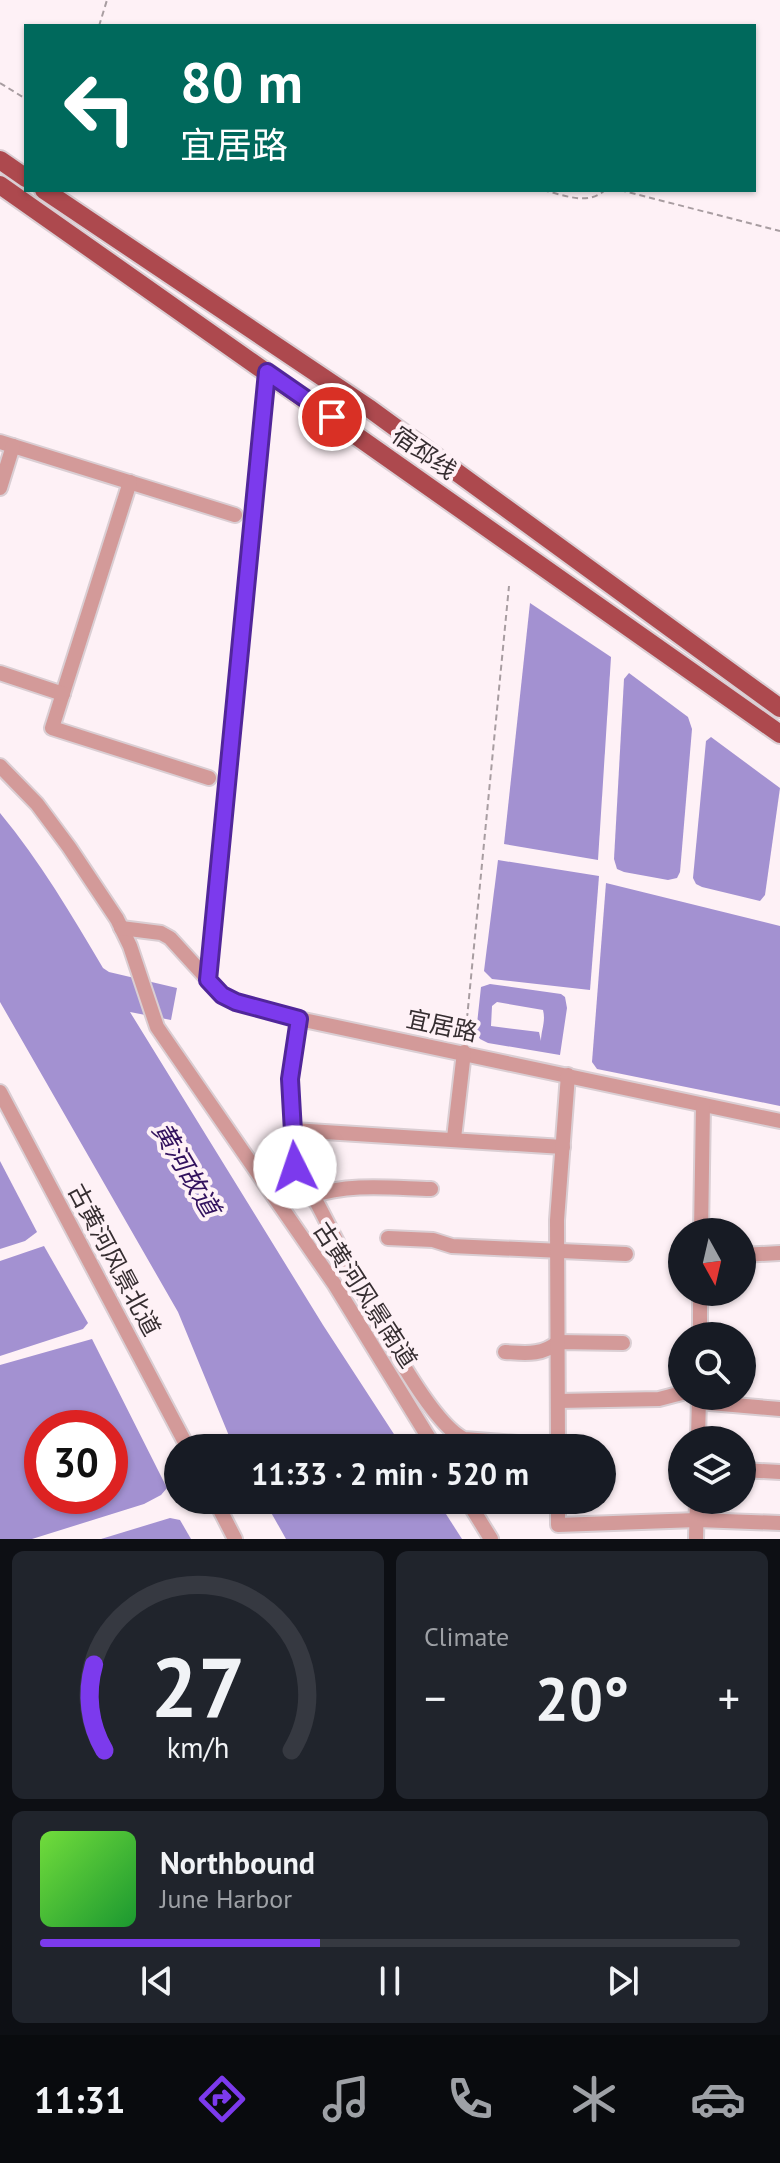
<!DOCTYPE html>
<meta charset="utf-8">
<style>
:root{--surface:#171b24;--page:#20242c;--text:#f1f3f6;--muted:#9ea1a6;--line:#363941;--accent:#7c3aed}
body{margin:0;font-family:"PT Sans","Noto Sans SC",sans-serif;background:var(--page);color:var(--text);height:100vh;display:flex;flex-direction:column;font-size:30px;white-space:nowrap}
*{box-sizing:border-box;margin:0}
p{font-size:26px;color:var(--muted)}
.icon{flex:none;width:44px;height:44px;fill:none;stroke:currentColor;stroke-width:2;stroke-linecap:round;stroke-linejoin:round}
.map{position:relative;height:1539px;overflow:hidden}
.sheet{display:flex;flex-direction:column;gap:12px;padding:12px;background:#0d0f14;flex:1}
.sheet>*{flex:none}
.guide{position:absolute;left:24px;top:24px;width:732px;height:168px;border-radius:0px;box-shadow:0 2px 6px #0004;background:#00695c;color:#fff;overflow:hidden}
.needle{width:52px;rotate:172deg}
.buttons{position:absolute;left:668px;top:1218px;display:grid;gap:16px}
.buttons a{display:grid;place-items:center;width:88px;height:88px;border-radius:50%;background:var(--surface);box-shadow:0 2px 6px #0004;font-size:40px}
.speed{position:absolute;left:24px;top:1410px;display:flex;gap:16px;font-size:40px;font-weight:700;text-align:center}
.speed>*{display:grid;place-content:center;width:104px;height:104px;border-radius:50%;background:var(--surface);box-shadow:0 2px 6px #0004;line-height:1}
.speed .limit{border:12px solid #d22;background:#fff;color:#111}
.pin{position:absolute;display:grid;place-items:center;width:68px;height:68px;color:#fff;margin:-34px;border:4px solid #fff;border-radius:50%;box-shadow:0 2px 8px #0007}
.me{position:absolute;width:88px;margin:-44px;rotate:356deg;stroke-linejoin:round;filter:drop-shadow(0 0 6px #0008)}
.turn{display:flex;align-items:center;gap:28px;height:168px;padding:0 24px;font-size:36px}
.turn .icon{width:104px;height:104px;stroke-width:2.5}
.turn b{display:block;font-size:56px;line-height:68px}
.big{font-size:60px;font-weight:700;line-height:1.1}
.sheet .card{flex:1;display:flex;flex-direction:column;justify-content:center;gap:12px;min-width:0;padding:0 28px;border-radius:12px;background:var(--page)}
.sheet .dial{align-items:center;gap:0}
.dial svg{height:208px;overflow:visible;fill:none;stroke:var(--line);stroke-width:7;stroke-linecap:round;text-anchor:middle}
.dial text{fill:var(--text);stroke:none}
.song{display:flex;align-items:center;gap:24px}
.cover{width:96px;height:96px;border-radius:12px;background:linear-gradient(135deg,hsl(100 70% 55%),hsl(130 70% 35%))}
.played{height:8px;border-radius:4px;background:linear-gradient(90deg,var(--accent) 40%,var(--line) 40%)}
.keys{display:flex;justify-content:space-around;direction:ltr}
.heat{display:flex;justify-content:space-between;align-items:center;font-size:44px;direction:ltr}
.sheet .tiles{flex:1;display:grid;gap:12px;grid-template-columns:1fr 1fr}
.card:last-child{grid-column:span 2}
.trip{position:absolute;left:164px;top:1434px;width:452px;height:80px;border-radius:40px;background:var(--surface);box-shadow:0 2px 6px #0004;font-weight:700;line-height:80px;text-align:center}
.menu{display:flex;height:128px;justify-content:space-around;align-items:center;background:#090b0e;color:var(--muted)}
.menu .icon{width:56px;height:56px}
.menu .on{color:var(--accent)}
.menu b{font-size:36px;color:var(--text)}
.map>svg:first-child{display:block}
</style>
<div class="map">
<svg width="780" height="1539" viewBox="0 0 780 1539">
<rect width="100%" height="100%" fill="#fef1f6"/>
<!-- water -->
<g fill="#a391d1" fill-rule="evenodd">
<polygon points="530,603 611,657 598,860 504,844"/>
<polygon points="629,673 688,717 692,729 680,872 677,878 668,880 624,872 617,869 614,859 624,679"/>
<polygon points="711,737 780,788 765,895 760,901 702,887 696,884 693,878 706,741"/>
<path d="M0,813C40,861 71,914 103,968L109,972L177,988L171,1020L130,1012L323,1325L403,1448H234L178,1312L0,1002Z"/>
<polygon points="498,860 599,876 590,990 492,979 484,971"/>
<polygon points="606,883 780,926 780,1106 597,1069 592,1062"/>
<path d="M490,984L561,994L565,997L567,1008L560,1055L488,1043L480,1039L476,1033L481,987ZM497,1002L543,1010C546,1022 541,1030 541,1041L539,1032L491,1026L492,1006Z"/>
<polygon points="0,1161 37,1232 25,1241 0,1249"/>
<polygon points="44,1246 88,1323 83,1329 0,1356 0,1261"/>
<path d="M92,1339L167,1488L161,1495L144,1504L32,1539H0V1365ZM42,1428H110V1496H42Z"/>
<polygon points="264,1500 437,1500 462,1539 286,1539"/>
<polygon points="170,1518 180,1520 191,1539 101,1539"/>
</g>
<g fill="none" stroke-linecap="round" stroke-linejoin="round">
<defs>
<g id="minor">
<polyline points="0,442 235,515"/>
<polyline points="130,482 52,728 209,778"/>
<polyline points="0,488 13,446"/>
<polyline points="0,673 63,694"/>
<polyline points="0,766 37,804 69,847 117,919 130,946 157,1027 335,1285 435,1448"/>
<polyline points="121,928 161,933 170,938 222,995 236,1002 299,1019 780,1121"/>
<polyline points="208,980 267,372"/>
<path d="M299,1019L290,1079L295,1167L303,1187L317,1203C344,1253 419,1417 464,1439L558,1446"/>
<polyline points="0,1092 188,1448"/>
<polyline points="293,1130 563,1147"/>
<polyline points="454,1138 464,1052"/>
<path d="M311,1196C350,1183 390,1188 431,1189"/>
<polyline points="701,1232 703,1105"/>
<polyline points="388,1238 433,1240 452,1246 626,1254"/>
<polyline points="742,1255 780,1253"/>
<polyline points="700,1336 700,1292"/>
<path d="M505,1352C524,1353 542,1356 558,1342L623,1343"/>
<polyline points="558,1401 659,1399 682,1393"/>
<polyline points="699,1402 780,1409"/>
<polyline points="698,1440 699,1396"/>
<polyline points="558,1448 557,1220 568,1075"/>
<polyline points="742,1470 780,1472"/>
<polyline points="215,1500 235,1539"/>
<polyline points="467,1500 491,1539"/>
<polyline points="558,1500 558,1525 697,1520 780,1523"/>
<polyline points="696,1539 697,1500"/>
</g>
<g id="major">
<polyline points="0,160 26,178"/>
<polyline points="0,185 780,734"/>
<polyline points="44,190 370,409 780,708"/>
</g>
</defs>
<!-- minor casing -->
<use href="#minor" stroke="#daced3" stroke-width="18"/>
<!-- major casing -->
<use href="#major" stroke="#daced3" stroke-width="22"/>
<!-- path -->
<g stroke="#a89da1" stroke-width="2" stroke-dasharray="6 4" stroke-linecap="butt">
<polyline points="99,26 107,0"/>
<polyline points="0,83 26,99"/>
<path d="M543,190C564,195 588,206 605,190"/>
<polyline points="620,190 780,231"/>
<polyline points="465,1039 509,586"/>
</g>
<!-- minor -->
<use href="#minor" stroke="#d39a99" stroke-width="14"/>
<!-- major -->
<use href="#major" stroke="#ad494e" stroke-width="18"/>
</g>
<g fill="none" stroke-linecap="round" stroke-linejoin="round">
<defs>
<polyline id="route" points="295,1167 290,1079 299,1019 236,1002 222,995 208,980 267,372 332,417"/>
</defs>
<!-- route casing -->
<use href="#route" stroke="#51269a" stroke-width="20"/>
<!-- route -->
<use href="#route" stroke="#7c3aed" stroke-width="14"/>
</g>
<g text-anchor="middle" stroke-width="8" stroke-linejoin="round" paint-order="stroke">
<!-- street labels -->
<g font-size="24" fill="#362e31" stroke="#fef1f6">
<text transform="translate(424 453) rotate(35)" y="8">宿邳线</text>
<text transform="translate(442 1026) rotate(12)" y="8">宜居路</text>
<text transform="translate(114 1260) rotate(62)" y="8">古黄河风景北道</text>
<text transform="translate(365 1295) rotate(57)" y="8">古黄河风景南道</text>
</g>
<!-- water labels -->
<g font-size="26" font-style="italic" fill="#32125e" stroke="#fef1f6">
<text transform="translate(186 1169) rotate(59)" y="9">黄河故道</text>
</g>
</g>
</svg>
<div class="buttons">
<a><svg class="needle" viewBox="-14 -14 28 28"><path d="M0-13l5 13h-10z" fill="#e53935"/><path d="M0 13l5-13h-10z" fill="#9ea1a6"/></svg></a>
<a><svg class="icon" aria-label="search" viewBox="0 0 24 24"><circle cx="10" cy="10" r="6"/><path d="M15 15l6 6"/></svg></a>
<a><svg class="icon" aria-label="layers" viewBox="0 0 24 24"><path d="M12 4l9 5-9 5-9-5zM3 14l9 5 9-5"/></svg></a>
</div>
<div class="speed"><div class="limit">30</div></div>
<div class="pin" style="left:332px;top:417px;background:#d93025"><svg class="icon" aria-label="arrive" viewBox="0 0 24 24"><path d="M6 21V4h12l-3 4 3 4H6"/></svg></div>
<svg class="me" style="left:295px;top:1167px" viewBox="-20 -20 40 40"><circle r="19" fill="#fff"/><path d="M0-13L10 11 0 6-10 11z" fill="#7c3aed"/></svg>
<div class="trip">11:33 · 2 min · 520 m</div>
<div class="guide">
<div class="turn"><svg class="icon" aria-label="left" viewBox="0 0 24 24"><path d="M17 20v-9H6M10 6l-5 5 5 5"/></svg><div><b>80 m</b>宜居路</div></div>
</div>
</div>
<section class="sheet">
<div class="tiles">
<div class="card dial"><svg viewBox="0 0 100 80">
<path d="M14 69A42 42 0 1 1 86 69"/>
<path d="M14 69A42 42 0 0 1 10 36" stroke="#7c3aed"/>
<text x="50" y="56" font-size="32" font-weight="700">27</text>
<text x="50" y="72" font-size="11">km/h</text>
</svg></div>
<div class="card"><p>Climate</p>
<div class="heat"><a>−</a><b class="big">20°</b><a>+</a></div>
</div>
<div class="card">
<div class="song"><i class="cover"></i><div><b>Northbound</b><p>June Harbor</p></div></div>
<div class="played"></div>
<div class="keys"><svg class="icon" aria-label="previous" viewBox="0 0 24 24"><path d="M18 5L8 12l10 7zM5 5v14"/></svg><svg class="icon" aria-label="pause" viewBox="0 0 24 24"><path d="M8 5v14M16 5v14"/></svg><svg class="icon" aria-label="next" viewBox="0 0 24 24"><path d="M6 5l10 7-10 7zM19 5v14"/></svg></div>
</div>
</div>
</section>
<nav class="menu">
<b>11:31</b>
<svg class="icon on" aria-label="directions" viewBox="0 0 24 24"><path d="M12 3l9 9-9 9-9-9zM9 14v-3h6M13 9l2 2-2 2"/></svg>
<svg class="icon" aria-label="music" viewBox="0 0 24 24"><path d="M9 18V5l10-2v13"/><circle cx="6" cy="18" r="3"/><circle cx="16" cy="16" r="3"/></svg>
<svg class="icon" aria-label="phone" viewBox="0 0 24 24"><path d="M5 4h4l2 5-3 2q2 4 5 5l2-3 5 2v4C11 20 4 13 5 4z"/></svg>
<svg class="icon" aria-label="climate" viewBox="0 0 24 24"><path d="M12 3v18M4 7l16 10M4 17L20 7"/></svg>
<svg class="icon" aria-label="car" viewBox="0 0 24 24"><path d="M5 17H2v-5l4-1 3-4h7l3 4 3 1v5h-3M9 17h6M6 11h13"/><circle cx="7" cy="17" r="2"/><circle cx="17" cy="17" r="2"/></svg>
</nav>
